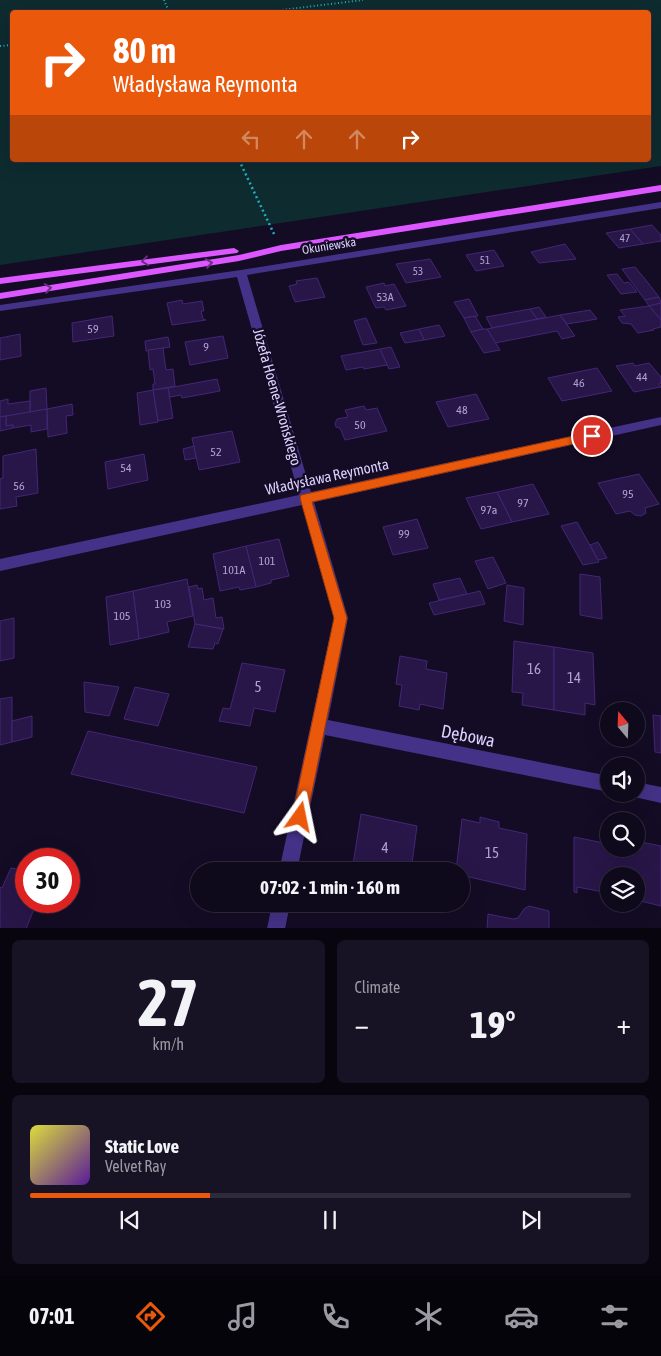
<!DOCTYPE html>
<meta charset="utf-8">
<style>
:root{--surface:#0f091c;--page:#181225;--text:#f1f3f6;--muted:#9b9aa3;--line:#2f2a3b;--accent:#ea580c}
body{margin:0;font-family:"Asap Condensed",sans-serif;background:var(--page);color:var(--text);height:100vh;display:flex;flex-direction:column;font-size:19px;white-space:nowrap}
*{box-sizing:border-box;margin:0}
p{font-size:16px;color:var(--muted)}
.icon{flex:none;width:28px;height:28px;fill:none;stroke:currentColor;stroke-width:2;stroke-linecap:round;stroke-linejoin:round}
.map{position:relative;height:928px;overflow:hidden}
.panel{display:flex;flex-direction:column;gap:12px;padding:12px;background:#08050f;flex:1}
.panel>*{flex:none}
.guide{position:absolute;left:10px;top:10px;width:641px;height:152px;border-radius:5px;box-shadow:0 5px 20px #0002,0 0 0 1px var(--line);background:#ea580c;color:#fff;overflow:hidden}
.needle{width:32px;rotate:341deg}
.controls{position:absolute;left:600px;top:702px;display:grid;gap:10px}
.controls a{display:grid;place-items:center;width:45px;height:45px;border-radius:50%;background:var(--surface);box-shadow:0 5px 20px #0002,0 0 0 1px var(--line);font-size:25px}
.speed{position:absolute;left:15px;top:848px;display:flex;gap:10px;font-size:25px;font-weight:700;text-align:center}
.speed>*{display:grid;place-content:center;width:65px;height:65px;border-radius:50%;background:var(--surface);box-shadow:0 5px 20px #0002,0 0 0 1px var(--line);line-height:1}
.speed .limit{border:8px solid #d22;background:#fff;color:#111}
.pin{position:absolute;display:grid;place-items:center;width:42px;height:42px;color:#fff;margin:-21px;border:2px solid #fff;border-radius:50%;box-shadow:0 1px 5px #0007}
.me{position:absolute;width:55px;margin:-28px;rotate:12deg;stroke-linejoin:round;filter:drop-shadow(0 0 4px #0008)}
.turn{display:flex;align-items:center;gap:18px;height:105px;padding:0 20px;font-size:22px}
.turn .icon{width:65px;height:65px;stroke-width:2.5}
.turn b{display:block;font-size:35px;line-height:42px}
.lanes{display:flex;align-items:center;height:48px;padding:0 20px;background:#0003;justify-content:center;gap:25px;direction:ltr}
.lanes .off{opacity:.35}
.big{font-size:38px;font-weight:700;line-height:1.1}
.panel .card{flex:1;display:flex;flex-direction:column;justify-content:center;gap:8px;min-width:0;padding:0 18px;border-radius:8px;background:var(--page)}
.panel .dial{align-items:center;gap:0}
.dial b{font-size:65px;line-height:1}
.song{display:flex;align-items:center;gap:15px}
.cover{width:60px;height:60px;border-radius:8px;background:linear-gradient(135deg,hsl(60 70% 55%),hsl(270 70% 35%))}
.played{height:5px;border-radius:2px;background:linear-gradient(90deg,var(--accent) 30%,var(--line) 30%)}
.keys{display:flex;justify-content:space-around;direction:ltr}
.heat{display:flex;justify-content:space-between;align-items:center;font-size:28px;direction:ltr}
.panel .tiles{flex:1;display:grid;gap:12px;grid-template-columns:1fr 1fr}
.card:last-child{grid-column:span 2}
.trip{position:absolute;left:190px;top:862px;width:280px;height:50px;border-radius:25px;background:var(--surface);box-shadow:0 5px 20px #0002,0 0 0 1px var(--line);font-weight:700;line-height:50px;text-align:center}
.menu{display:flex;height:80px;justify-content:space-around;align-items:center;background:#06040b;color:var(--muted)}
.menu .icon{width:35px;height:35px}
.menu .selected{color:var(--accent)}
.menu b{font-size:22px;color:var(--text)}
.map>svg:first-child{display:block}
</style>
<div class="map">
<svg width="661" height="929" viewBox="0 0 661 929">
<rect width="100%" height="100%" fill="#140c25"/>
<!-- green -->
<path fill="#0e2b2f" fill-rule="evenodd" d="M0,0H661V166L0,265ZM12,12H649V160H12Z"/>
<!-- building -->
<g fill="#281648" stroke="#432676">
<polygon points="652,225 661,235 661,241 643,244 630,229"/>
<polygon points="630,229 643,244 619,248 606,233"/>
<polygon points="565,244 576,259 539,263 531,252"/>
<polygon points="494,250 504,266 476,271 466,255"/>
<polygon points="430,259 441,277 406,283 396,264"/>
<polygon points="635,267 645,279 659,297 645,300 622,269"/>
<polygon points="617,274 624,283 629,282 637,292 621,294 607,275"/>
<polygon points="317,278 325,297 295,302 289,286 297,284 296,281"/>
<polygon points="384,283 385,286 394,284 406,306 386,310 384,307 376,308 366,287"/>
<polygon points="659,297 661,303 649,306 645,300"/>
<polygon points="469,299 478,316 464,318 454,302"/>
<polygon points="182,300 183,304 202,301 204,311 201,311 203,319 206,320 172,325 167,303"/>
<polygon points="661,303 661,320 649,306"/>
<polygon points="649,306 661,320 661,327 653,329 654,330 638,333 631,324 622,323 618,317 625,316 620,310"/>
<polygon points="539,307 546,317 537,319 530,309"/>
<polygon points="530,309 537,319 492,328 486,317"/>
<polygon points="590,310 597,319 567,324 560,315"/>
<polygon points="560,315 575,336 562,339 557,331 495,343 487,329"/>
<polygon points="112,316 114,336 73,342 72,323"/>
<polygon points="475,316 483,329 471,332 464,318"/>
<polygon points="366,318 377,343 363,345 354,321"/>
<polygon points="439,325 445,336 424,340 419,329"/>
<polygon points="419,329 424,340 405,343 400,333"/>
<polygon points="483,329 487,329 500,350 484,353 471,332"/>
<polygon points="20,334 21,356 0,360 0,338"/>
<polygon points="223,336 228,358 190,365 185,342"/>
<polygon points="168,337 170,347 146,351 145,341"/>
<polygon points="391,347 400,367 389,369 380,349"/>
<polygon points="163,348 166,370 173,369 175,386 153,390 153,384 155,384 153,369 150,370 148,350"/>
<polygon points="380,349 387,365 364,369 363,367 346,370 341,356"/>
<polygon points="633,363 635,366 649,363 661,377 661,383 659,384 661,387 634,392 616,366"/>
<polygon points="597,368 612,391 562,401 548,378"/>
<polygon points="217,379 220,391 182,398 181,395 170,397 168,388"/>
<polygon points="46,388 47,409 30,412 30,391"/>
<polygon points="168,388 173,418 158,421 153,390"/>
<polygon points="153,390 158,422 140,425 137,393"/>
<polygon points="476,394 489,419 448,427 436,402"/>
<polygon points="8,399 8,404 30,401 30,412 0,417 0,401"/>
<polygon points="72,404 73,415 66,416 67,433 48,437 47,409"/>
<polygon points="364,406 366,410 377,408 387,431 345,440 340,428 336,427 335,423 337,419 348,417 345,410"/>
<polygon points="47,409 47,429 31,432 31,425 13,428 13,425 6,426 6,416"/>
<polygon points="6,416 6,426 13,425 13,428 0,431 0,417"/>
<polygon points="232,431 240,462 199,470 192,438"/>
<polygon points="194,446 196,458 185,460 183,449"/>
<polygon points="36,449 38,493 16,497 17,506 0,509 0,479 3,478 3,456"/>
<polygon points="144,454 148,480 108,489 105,462"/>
<polygon points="639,474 659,504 645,508 646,513 641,516 635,515 630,511 616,514 598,483"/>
<polygon points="533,484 549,514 512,522 497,492"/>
<polygon points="497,492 512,522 481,529 466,498"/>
<polygon points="417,519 428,548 393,555 383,527"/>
<polygon points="577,522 598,560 599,562 583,565 561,526"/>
<polygon points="279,539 289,576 271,580 271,583 256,587 246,546"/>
<polygon points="598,542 607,558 598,560 590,545"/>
<polygon points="246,546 256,587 240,590 239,587 220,591 213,554"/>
<polygon points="493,557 506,583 488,589 475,561"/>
<polygon points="580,574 600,577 602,619 580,615"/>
<polygon points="460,578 467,594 439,600 433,584"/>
<polygon points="187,579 193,616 167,622 169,632 139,639 133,591"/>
<polygon points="197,585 198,589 202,588 204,600 213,598 216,618 222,617 224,629 195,624 189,587"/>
<polygon points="507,585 524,588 523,625 504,621"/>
<polygon points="133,591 139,639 110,645 106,597"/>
<polygon points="480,591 485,604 434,615 429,603"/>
<polygon points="14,618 14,658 0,661 0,621"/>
<polygon points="195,624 223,629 218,644 215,643 213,649 188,647"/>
<polygon points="514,641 554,647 554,710 522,705 523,693 512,692"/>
<polygon points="554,647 593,653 595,705 585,703 585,715 554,710"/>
<polygon points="400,656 427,661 426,669 447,673 443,709 420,704 419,710 399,706 402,685 396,684"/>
<polygon points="242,663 285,670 275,712 254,708 250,726 219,721 223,708 230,709"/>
<polygon points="84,682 119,687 109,716 85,712"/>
<polygon points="135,687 169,694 158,726 124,719"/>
<polygon points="12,697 12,742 0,745 0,699"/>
<polygon points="653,715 661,716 661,753 655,752"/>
<polygon points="32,716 32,737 12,742 12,721"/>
<polygon points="88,731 257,767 244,813 71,774"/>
<polygon points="361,814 417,826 411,871 352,871"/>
<polygon points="480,817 499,822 499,828 527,834 525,890 461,875 461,871 456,871 462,819 480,823"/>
<polygon points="574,837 609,844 609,849 636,849 636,841 661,846 661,906 636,900 636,876 609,876 609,893 577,887 577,893 574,892"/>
<polygon points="11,868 26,871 26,879 20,892 26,894 26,901 37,901 26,929 0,929 0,887 2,888"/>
<polygon points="529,906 549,911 549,929 487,929 488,914 513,919 518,918 524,909"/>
</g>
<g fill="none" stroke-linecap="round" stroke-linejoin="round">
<!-- path-far1 -->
<g stroke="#23b0c0" stroke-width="2" stroke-dasharray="1 2.5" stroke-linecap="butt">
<polyline points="164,0 169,12"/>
<polyline points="265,12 363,0"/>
<polyline points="0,46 12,45"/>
</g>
<!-- path -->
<polyline stroke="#23b0c0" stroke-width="2.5" stroke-dasharray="2 3" stroke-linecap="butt" points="239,160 274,234"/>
<!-- minor -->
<g fill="#443288" fill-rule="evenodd">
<polygon points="661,202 661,208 247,275 311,492 661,417 661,425 314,502 348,618 328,720 609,776 609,792 325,735 297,871 279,871 334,618 302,505 0,571 0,559 299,495 237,277 0,311 0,305 241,270"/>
<polygon points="636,782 661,787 661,803 630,796 629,794 636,794"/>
<polygon points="272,904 290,904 285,929 267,929"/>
</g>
<!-- major -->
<g fill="#dc57ff" fill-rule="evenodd">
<polygon points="661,185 661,191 281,251 239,261 0,299 0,293 239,255 281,245"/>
<polygon points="234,248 239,251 237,253 0,284 0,278"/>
</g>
</g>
<!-- one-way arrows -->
<defs><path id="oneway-chevron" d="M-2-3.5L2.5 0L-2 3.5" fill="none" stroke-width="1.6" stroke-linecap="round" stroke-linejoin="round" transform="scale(1.25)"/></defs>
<g stroke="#6e2e87">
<use href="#oneway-chevron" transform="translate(145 261) rotate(173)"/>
<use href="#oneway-chevron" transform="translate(209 263) rotate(-9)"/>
<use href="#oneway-chevron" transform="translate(48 288) rotate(-9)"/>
</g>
<!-- route -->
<polygon fill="#ea580c" stroke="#983908" points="592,432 598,436 596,439 312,502 347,618 307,817 305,823 300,825 294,823 292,817 334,618 300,498 301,495"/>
<g text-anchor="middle" stroke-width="5" stroke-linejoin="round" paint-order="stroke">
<!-- far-number labels -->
<g font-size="11" fill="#b0a2d1">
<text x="625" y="242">47</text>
<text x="485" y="264">51</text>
<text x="418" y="275">53</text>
</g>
<!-- far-street labels -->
<g font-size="12" fill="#ddd0ff" stroke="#140c25">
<text transform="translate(329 246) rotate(-9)" y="4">Okuniewska</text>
</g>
<!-- number labels -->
<g font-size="12" fill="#b0a2d1">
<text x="385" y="301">53A</text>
<text x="93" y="333">59</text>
<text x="206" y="351">9</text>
<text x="642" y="381">44</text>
<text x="579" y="387">46</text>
<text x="462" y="414">48</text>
<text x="360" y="429">50</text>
<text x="216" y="456">52</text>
<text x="126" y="472">54</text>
<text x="19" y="490">56</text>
<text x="628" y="498">95</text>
<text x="523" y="507">97</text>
<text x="489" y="514">97a</text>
<text x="404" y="538">99</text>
<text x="267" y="565">101</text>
<text x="234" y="574">101A</text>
<text x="163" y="608">103</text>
<text x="122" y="620">105</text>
</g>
<!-- street labels -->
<g font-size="15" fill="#ddd0ff" stroke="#140c25">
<text transform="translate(277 397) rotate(74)" y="5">Józefa Hoene-Wrońskiego</text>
<text transform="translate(327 477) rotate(-12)" y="5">Władysława Reymonta</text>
</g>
<!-- near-number labels -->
<g font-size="15" fill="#b0a2d1">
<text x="534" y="674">16</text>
<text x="574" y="683">14</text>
<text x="258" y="692">5</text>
<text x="385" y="853">4</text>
<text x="492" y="858">15</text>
</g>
<!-- near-street labels -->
<g font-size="18" fill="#ddd0ff" stroke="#140c25">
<text transform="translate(468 736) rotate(11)" y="6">Dębowa</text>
</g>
</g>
</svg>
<div class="controls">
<a><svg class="needle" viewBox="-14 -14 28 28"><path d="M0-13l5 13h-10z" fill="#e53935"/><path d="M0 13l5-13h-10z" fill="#9b9aa3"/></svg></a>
<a><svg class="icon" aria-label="sound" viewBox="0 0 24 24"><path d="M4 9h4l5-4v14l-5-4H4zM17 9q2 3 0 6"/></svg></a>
<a><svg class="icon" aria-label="search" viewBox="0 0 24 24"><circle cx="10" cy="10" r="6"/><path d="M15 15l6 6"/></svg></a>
<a><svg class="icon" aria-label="layers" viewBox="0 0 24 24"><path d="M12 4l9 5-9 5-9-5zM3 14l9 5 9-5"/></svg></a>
</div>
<div class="speed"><div class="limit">30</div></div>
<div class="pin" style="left:592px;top:436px;background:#d93025"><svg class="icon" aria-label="arrive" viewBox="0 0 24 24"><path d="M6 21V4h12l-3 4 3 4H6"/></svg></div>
<svg class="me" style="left:300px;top:817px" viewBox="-20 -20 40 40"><path d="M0-17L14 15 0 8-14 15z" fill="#ea580c" stroke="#fff" stroke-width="4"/></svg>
<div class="trip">07:02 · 1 min · 160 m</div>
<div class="guide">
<div class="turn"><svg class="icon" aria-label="right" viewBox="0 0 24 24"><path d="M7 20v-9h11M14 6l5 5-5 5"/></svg><div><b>80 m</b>Władysława Reymonta</div></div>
<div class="lanes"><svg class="icon off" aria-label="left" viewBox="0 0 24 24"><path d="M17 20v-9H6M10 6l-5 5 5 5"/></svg><svg class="icon off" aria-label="ahead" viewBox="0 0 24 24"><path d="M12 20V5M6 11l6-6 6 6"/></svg><svg class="icon off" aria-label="ahead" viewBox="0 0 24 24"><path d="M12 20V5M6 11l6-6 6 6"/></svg><svg class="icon" aria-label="right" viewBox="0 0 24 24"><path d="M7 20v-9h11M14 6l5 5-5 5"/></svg></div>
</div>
</div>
<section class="panel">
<div class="tiles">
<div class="card dial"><b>27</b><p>km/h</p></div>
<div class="card"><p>Climate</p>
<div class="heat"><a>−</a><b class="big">19°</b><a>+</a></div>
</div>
<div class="card">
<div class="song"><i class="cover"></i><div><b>Static Love</b><p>Velvet Ray</p></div></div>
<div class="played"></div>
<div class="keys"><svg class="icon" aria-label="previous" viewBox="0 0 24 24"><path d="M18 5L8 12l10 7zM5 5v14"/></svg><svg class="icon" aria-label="pause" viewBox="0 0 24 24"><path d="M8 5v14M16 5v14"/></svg><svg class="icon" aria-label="next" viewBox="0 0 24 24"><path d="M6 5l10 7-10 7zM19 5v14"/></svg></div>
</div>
</div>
</section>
<nav class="menu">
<b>07:01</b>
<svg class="icon selected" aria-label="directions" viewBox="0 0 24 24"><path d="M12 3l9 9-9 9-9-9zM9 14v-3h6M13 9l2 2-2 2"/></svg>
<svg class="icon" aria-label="music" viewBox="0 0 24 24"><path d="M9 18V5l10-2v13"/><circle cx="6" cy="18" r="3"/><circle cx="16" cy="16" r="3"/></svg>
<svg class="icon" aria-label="phone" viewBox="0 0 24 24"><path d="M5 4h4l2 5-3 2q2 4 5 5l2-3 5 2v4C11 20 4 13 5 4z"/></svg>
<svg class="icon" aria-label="climate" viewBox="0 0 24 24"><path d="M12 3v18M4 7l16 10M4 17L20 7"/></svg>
<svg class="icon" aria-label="car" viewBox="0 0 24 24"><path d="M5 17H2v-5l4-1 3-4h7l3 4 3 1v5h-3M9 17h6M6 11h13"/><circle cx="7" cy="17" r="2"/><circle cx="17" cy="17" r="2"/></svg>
<svg class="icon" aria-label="filters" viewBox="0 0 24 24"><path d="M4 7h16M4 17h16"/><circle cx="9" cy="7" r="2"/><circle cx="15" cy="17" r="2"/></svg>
</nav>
